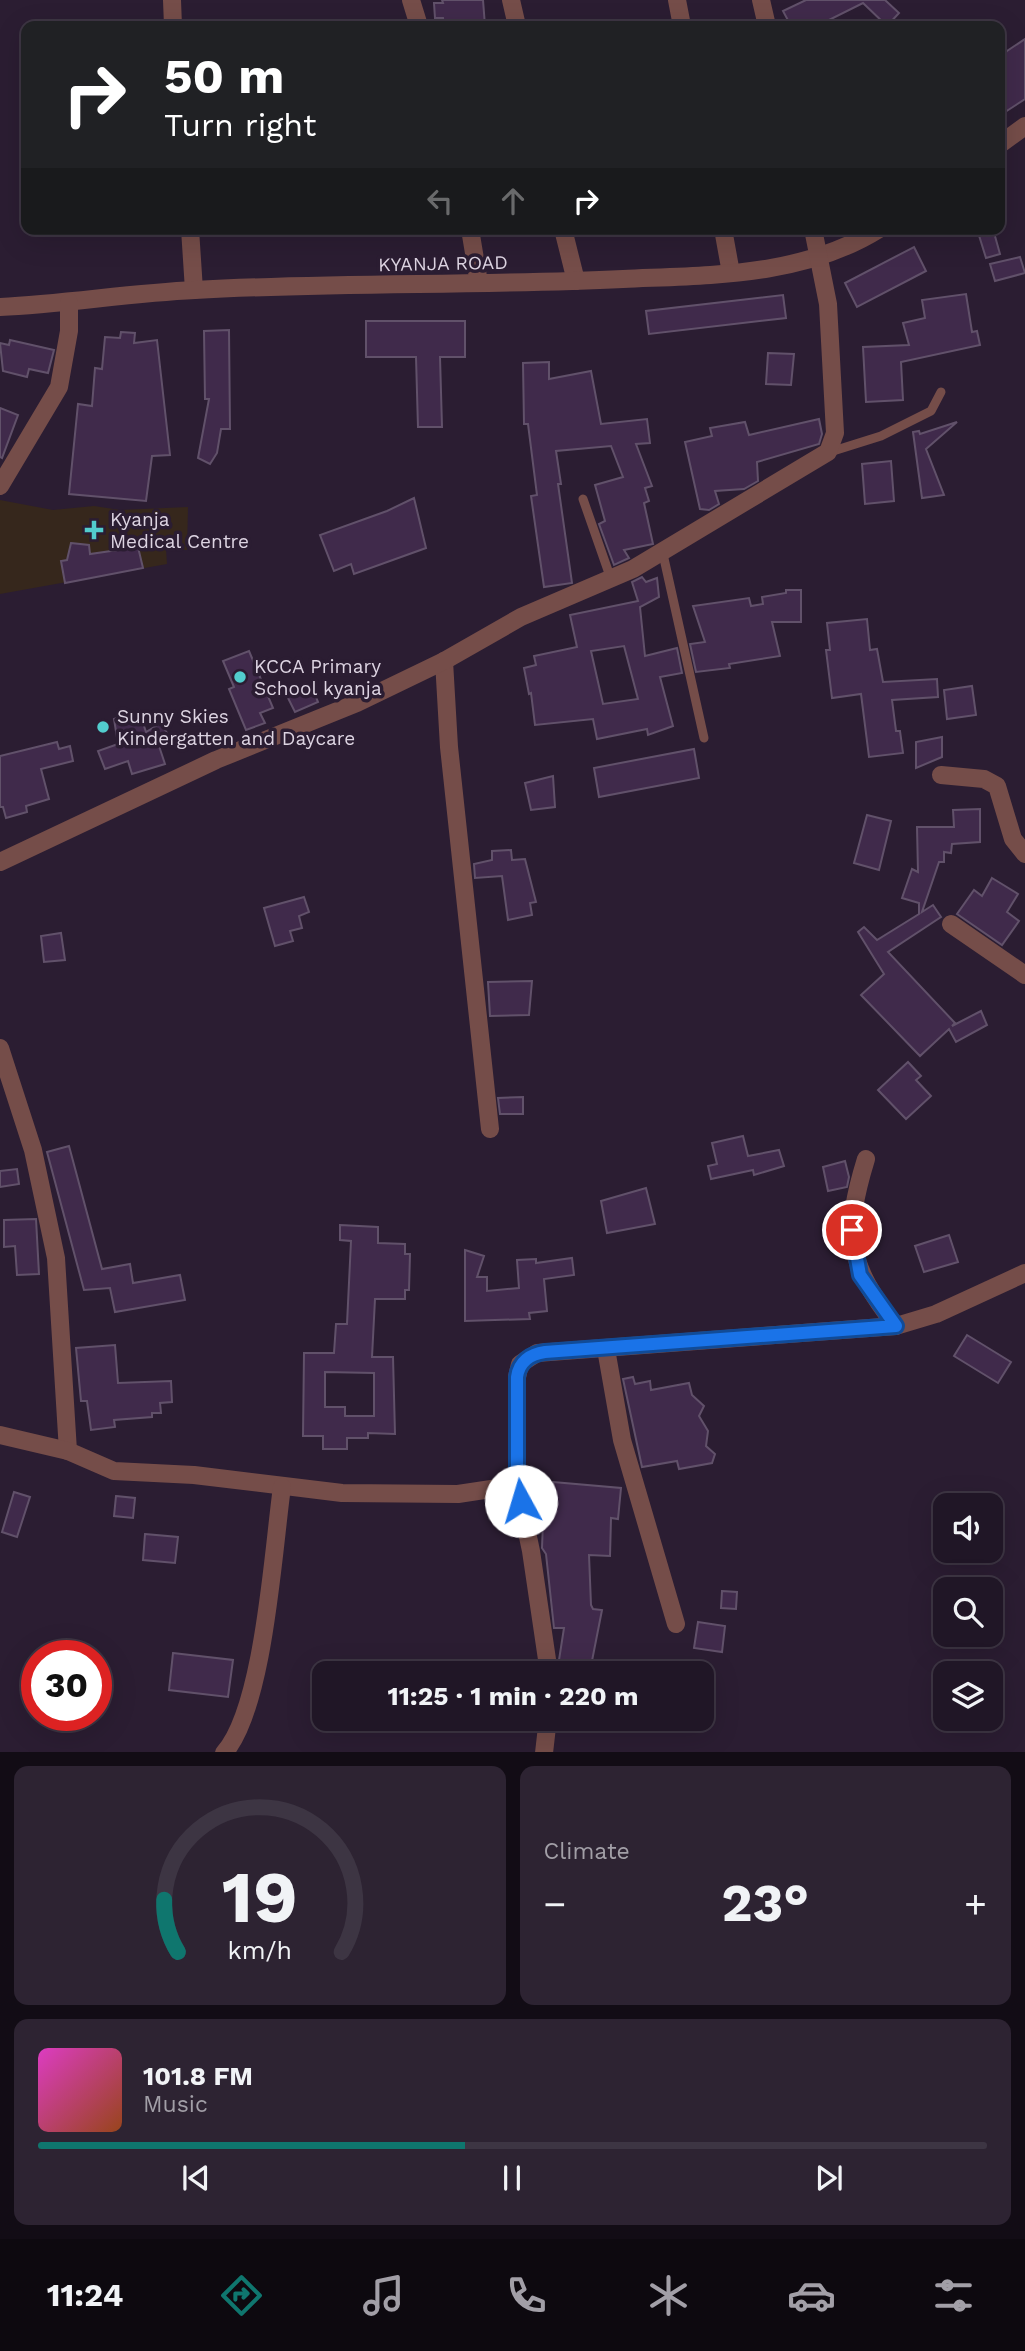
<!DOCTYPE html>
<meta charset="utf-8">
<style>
:root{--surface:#201626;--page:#2d2332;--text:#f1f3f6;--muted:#a29fa7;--line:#3d3543;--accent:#0f766e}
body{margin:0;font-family:"Work Sans",sans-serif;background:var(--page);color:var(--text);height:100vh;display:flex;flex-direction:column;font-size:26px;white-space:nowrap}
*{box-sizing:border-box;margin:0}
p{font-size:23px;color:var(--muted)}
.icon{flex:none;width:38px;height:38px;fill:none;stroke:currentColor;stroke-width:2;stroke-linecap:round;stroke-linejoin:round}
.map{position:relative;height:1752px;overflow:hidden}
.sheet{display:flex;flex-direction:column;gap:14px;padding:14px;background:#120c15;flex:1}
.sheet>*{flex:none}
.top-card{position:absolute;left:21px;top:21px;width:984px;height:214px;border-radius:14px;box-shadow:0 7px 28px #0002,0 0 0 2px var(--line);background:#202124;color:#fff;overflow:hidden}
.fabs{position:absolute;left:933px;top:1493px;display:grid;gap:14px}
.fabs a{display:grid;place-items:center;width:70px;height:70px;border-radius:14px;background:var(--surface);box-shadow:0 7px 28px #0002,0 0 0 2px var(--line);font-size:35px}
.speed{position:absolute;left:21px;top:1640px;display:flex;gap:14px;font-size:35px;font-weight:700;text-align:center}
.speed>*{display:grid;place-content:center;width:91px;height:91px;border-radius:50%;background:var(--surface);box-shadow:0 7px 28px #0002,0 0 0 2px var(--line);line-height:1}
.speed .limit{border:10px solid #d22;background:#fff;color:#111}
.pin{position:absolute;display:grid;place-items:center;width:60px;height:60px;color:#fff;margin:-30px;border:4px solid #fff;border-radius:50%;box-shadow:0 2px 7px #0007}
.me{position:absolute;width:77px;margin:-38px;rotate:354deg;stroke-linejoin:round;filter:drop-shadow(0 0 5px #0008)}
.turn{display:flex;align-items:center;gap:24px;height:147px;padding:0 28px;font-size:32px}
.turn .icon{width:91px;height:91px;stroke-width:2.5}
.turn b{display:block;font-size:49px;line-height:60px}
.lanes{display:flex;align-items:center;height:66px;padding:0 28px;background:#0003;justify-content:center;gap:35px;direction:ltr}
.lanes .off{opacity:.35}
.big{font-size:52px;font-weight:700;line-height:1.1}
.sheet .tile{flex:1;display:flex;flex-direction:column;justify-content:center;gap:10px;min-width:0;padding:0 24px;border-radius:14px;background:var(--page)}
.sheet .dial{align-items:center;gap:0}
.dial svg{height:182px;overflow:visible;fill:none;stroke:var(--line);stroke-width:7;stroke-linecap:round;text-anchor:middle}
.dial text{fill:var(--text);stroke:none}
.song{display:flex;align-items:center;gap:21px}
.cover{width:84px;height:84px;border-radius:10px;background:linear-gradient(135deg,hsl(310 70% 55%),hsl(20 70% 35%))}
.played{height:7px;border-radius:4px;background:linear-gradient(90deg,var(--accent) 45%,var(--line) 45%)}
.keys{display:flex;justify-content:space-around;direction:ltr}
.heat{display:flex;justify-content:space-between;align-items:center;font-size:38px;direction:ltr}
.sheet .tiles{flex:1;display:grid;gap:14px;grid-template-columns:1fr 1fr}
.tile:last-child{grid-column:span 2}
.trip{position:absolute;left:312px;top:1661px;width:402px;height:70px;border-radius:14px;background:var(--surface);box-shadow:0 7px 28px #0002,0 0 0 2px var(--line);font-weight:700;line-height:70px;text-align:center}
.tabs{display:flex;height:112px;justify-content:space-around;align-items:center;background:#0d090f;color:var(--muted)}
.tabs .icon{width:49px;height:49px}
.tabs .active{color:var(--accent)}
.tabs b{font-size:32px;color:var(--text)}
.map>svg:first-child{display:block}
</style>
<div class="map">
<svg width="1025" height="1753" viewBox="0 0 1025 1753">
<rect width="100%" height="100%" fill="#2b1d32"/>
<!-- medical -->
<polygon fill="#36271c" points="0,500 53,510 94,506 120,510 188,507 187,550 166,549 167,564 0,594"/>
<!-- building -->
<g fill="#402a4b" stroke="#61516a" stroke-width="2" fill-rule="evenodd">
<polygon points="442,0 483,0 485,26 444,26 443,18 435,18 434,3 443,3"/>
<polygon points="806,0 885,0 899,13 887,26 863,3 817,26 791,26 783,11"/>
<polygon points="1025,39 1025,99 999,116 999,61 1007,51"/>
<polygon points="977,229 993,229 1000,254 986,258"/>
<polygon points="914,247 926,271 857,307 845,283"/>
<polygon points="1020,257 1025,273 995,281 990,264"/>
<polygon points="966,294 972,332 977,331 980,345 901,362 903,400 866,402 863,347 909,345 903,323 925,318 922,300"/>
<polygon points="783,295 786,318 649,334 646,311"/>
<polygon points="366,321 465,321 465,357 440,357 442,427 418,427 416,357 366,357"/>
<polygon points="229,330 230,429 221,429 217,453 210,464 198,458 209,399 205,399 204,331"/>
<polygon points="121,332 135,333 134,343 157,340 170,455 152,456 146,501 69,494 78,404 92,406 95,368 102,369 105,337 120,338"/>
<polygon points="10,340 54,350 48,373 29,369 27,377 3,371 0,343 9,345"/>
<polygon points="768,353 794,354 791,385 766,384"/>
<polygon points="549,362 549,379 591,371 601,424 647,419 650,443 636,444 652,486 645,488 649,501 644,503 653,544 624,550 629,558 614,565 599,524 605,521 595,485 623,477 611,446 556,451 561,484 558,484 572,583 544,587 531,496 537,495 528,424 524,424 523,363"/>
<polygon points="0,408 18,415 2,458 0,457"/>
<polygon points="819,419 822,434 819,444 757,462 758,481 744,489 715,491 719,504 709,510 700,509 685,442 712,436 710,428 745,422 749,435"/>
<polygon points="957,422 926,449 944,495 922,498 913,432 919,431 920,434"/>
<polygon points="891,461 894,501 865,504 862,464"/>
<polygon points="414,498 426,548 354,574 351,564 334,571 320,535 387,511"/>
<polygon points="71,543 89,545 90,554 138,547 143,568 65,583 61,561 67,560"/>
<path d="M642,577L646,582L657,578L659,597L640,607L645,656L677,648L682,673L660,677L673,726L648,735L647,729L597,739L593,719L535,725L531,693L529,694L524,668L536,665L534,656L577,647L570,615L638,601L632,582ZM624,646L638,699L603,704L591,651Z"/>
<polygon points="786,590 801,590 801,622 772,622 780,656 729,664 730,668 696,672 690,644 705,642 693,606 749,598 751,606 763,604 762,597 786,593"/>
<polygon points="867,619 870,650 877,649 883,682 937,679 938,697 892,700 896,731 900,731 903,753 869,757 861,694 832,698 826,650 830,650 827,623"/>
<polygon points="249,651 273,708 260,713 265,723 246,730 229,689 234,687 223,661"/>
<polygon points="311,685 318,702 295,712 287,696"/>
<polygon points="972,686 976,715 947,719 944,690"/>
<polygon points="139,711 146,732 161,723 170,738 159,746 165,764 132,774 128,761 105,769 98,751 118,744 114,719"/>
<polygon points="942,737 942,757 916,768 916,742"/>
<polygon points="57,742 59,749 70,746 73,761 41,769 49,799 26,806 27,812 6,818 3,807 0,807 0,756"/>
<polygon points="694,749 699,778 599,797 594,768"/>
<polygon points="553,776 555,807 531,810 525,783"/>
<polygon points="980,809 980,842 952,844 951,853 944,852 944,862 939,862 922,912 933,905 941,917 888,952 955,1023 952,1026 981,1011 987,1025 956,1042 949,1029 920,1056 861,995 884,974 858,932 864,927 877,940 919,914 919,903 902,898 912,869 918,872 917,827 954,827 953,810"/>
<polygon points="867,815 891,821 879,870 854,863"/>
<polygon points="511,850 512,860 525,859 536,902 530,903 532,915 508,920 502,876 475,878 474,864 492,860 492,851"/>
<polygon points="992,878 1018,894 1007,912 1019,921 1002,945 957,914 974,890 982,896"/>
<polygon points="304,897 309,912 299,916 302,928 290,931 293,941 275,946 264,908"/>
<polygon points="61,933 65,960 44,962 41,936"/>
<polygon points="532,981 529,1015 490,1016 488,982"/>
<polygon points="908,1062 921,1076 916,1080 931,1096 906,1119 878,1090"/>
<polygon points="523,1097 523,1114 500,1114 498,1098"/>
<polygon points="743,1136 748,1156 779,1150 784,1166 754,1175 753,1170 711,1179 708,1166 717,1164 712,1143"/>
<polygon points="69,1146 102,1269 130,1264 133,1283 180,1275 185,1300 115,1312 110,1288 84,1290 47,1152"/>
<polygon points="845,1161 849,1177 847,1187 828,1191 823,1167"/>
<polygon points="17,1169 19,1184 0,1187 0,1171"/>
<polygon points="646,1188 655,1224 607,1233 601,1201"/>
<polygon points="36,1219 39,1274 17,1275 15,1246 4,1247 4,1220"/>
<path d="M340,1225L378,1227V1243L405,1244V1254H410L409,1290H405V1299H375L372,1357H393L395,1434L368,1433V1438H347V1449H323V1436H303L304,1353H334L336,1324H347L351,1241L340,1240ZM325,1372L374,1373V1416H345V1407H325Z"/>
<polygon points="949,1235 958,1262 924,1272 915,1246"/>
<polygon points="465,1250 484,1256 477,1277 487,1277 487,1291 519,1288 517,1260 536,1259 536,1263 572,1258 574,1275 544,1279 547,1311 529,1313 530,1319 465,1321"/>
<polygon points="967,1335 1011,1362 998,1383 954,1356"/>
<polygon points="115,1345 118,1383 171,1381 172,1402 160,1403 161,1413 152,1413 152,1417 114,1420 115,1427 91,1430 87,1401 81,1401 76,1348"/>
<polygon points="633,1377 635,1384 650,1381 651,1390 689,1383 692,1395 704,1406 699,1416 708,1431 706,1446 715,1454 712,1463 679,1469 677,1461 642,1467 623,1379"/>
<polygon points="553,1482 621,1488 618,1519 611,1518 610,1556 589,1555 591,1605 593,1609 602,1610 590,1671 571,1668 572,1663 559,1660 564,1628 554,1628 546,1554 542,1548 543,1522 549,1523"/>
<polygon points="14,1492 30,1497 17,1537 2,1532"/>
<polygon points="116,1496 135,1498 133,1518 114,1516"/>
<polygon points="145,1534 178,1537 175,1563 143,1560"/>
<polygon points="722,1591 737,1592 736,1609 721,1608"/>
<polygon points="698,1622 725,1626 722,1652 694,1648"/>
<polygon points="173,1653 233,1660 228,1697 169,1690"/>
</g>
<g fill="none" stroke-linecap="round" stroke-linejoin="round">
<!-- service -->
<g stroke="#754d49" stroke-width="9">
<polyline points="830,452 881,436 931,411 941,392"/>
<polyline points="583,499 611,579"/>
<polyline points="663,554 704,738"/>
</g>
<!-- minor -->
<g stroke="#754d49" stroke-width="18">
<polyline points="172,0 173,26"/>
<polyline points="411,0 419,26"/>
<polyline points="511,0 517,26"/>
<polyline points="677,0 682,26"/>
<polyline points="761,0 767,26"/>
<polyline points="999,145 1025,126"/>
<polyline points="190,229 194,290"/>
<polyline points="470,229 479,283"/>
<polyline points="563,229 576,281"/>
<polyline points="723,229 731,273"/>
<path d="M0,307C65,304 130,293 195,290C337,282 480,286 623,279C710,275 802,277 879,229"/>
<polyline points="0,486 59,387 69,331 69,302"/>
<polyline points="444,661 449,747 490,1129"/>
<polyline points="941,775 984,779 997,786 1013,839 1025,854"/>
<polyline points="0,862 216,760 357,703 444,661 521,617 633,569 828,452 835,433 828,304 813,229"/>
<polyline points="951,924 1025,975"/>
<polyline points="0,1048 33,1150 56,1258 68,1451"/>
<path d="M866,1159C843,1234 847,1264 896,1326"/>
<polyline points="606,1349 622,1440 676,1624"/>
<polyline points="0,1435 68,1451 114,1471 194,1475 342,1493 458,1494 517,1485 517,1377 520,1364 537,1353 896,1326 936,1314 1025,1273"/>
<polyline points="517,1485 531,1551 549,1673"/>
<path d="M224,1753C264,1708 273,1551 282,1487"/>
<polyline points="544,1753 548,1718"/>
</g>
</g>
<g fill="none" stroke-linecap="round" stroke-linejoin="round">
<defs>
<path id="route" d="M521,1501L517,1485V1377C519,1362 530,1354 545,1352L896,1326L860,1275L852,1230"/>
</defs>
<!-- route casing -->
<use href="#route" stroke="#114b97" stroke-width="18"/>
<!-- route -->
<use href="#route" stroke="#1a73e8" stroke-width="12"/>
</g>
<!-- markers -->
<g fill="#52cdce" stroke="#2b1d32" stroke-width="2.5">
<path d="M90.5 519.5h7v7h7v7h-7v7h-7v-7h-7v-7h7z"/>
<circle cx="240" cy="677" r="7"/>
<circle cx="103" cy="727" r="7"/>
</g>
<g text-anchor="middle" stroke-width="7" stroke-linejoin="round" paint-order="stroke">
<!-- street labels -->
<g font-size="19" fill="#ddd4e2" stroke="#2b1d32">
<text transform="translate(443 263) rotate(-1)" y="7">KYANJA ROAD</text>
</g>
<!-- poi labels -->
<g font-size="19" fill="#ddd4e2" stroke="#2b1d32" text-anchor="start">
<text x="110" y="526">Kyanja<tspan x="110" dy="22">Medical Centre</tspan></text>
<text x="254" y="673">KCCA Primary<tspan x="254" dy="22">School kyanja</tspan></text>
<text x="117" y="723">Sunny Skies<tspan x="117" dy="22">Kindergatten and Daycare</tspan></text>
</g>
</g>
</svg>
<div class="fabs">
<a><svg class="icon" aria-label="sound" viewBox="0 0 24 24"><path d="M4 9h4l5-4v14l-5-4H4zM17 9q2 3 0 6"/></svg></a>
<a><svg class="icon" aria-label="search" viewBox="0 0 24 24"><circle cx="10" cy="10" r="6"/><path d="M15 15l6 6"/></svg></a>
<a><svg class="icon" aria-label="layers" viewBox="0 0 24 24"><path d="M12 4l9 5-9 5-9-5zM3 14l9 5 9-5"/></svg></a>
</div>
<div class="speed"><div class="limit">30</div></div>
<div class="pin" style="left:852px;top:1230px;background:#d93025"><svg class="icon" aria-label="arrive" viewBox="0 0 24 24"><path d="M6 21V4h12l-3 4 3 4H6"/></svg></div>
<svg class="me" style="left:521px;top:1501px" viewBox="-20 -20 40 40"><circle r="19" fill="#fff"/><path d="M0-13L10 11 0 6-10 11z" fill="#1a73e8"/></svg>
<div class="trip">11:25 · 1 min · 220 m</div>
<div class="top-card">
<div class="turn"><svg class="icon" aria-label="right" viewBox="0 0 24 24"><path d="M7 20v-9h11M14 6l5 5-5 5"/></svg><div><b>50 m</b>Turn right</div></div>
<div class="lanes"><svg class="icon off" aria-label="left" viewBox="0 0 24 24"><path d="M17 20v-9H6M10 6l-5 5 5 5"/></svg><svg class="icon off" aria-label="ahead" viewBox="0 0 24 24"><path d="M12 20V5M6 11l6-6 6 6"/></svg><svg class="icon" aria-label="right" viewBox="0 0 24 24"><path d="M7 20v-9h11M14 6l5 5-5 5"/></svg></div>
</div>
</div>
<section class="sheet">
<div class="tiles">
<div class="tile dial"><svg viewBox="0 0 100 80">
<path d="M14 69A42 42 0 1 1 86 69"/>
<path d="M14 69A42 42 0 0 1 8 46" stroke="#0f766e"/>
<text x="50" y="56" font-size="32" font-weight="700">19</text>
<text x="50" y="72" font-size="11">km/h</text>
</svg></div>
<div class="tile"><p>Climate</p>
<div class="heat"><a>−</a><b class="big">23°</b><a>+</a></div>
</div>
<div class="tile">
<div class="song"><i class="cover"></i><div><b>101.8 FM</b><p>Music</p></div></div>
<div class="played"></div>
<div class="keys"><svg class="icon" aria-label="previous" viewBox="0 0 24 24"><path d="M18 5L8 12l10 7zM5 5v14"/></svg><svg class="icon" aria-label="pause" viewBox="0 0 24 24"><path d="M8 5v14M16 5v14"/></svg><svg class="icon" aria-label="next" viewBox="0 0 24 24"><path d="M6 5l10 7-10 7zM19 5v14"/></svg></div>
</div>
</div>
</section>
<nav class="tabs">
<b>11:24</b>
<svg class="icon active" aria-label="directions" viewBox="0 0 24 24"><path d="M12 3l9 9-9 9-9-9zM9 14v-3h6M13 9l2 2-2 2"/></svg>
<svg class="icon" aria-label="music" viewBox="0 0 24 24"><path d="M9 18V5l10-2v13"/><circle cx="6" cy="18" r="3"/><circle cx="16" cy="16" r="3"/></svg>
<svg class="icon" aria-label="phone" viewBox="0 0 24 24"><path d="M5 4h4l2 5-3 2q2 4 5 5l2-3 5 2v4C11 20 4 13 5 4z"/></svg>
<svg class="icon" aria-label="climate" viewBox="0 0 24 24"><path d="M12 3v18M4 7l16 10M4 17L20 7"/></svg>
<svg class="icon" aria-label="car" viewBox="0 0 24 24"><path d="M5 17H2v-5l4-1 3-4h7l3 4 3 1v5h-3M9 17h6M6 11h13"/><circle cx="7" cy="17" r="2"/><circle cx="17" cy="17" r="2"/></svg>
<svg class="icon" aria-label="filters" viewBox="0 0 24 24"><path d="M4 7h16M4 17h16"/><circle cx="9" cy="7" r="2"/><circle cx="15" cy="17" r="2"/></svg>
</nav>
